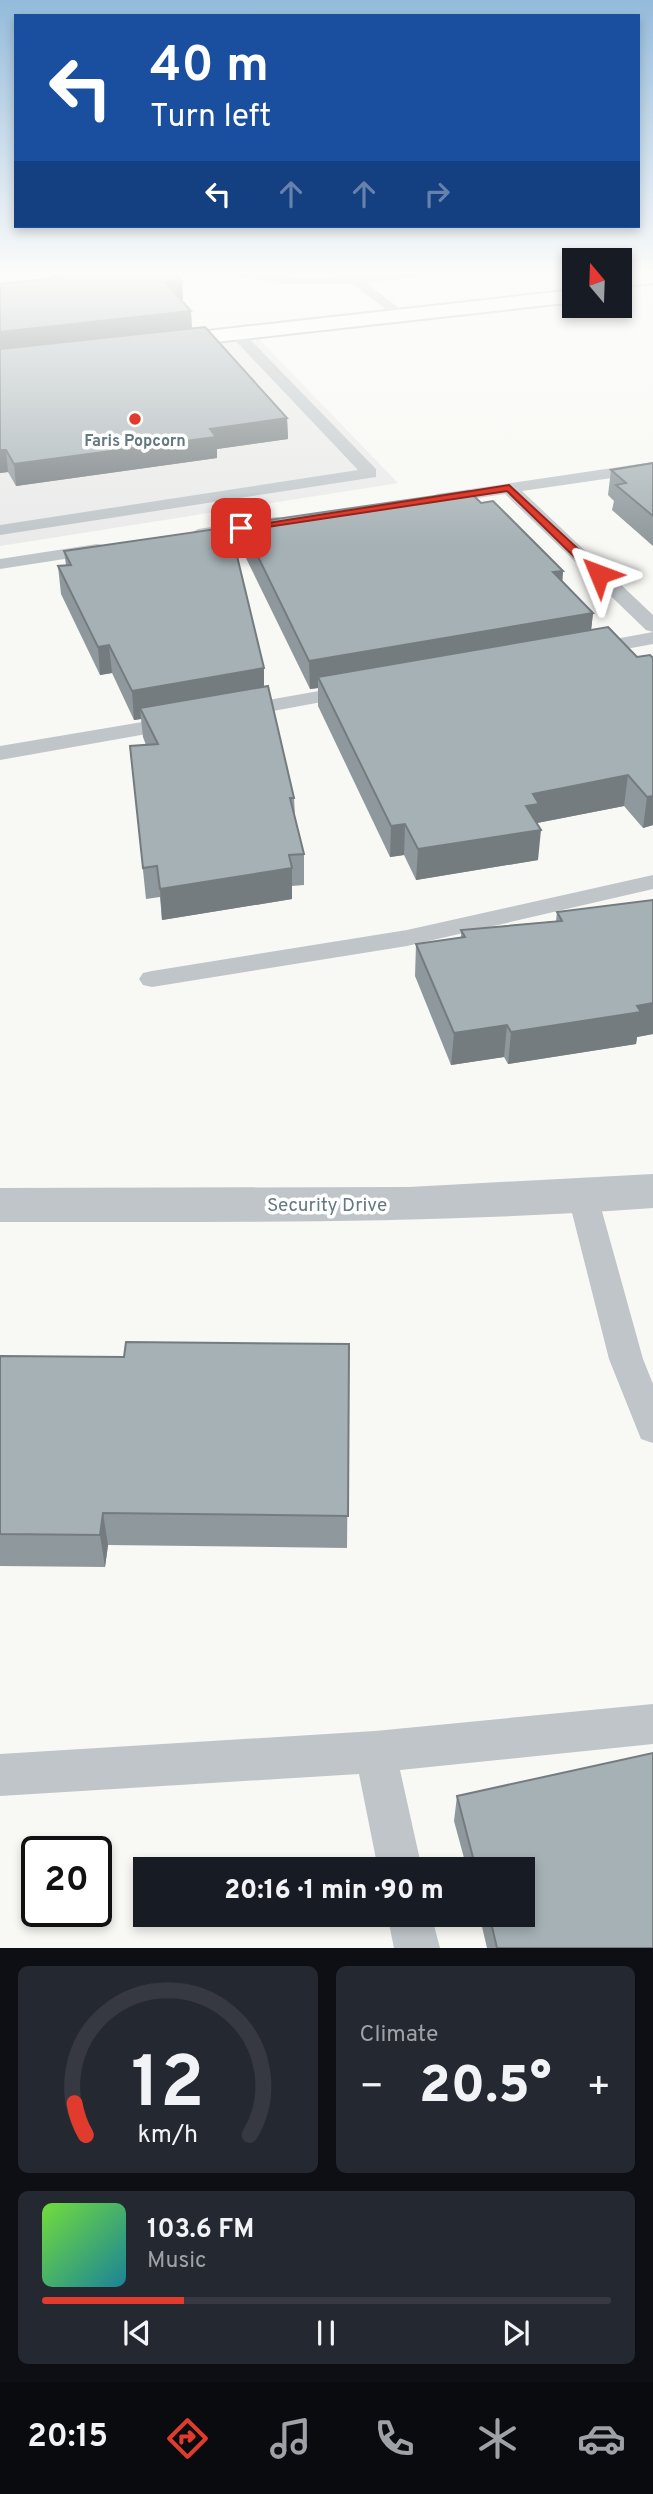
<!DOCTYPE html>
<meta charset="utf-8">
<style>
:root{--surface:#171b24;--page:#242831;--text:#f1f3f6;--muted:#9ea1a6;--line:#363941;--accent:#e13b2d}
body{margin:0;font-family:Overpass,sans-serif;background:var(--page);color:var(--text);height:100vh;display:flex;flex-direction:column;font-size:26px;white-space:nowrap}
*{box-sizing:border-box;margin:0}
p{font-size:23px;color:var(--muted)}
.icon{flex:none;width:38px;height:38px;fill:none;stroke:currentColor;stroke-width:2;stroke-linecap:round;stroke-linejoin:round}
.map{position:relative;height:1948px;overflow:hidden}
.side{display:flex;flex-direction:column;gap:18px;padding:18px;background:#0d0f14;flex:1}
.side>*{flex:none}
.banner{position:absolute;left:14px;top:14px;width:626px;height:214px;border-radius:0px;box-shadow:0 4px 10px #0003;background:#1a4fa0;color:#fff;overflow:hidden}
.needle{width:46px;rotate:341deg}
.controls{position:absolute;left:562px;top:248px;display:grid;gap:14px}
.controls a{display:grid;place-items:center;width:70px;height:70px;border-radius:0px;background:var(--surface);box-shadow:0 4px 10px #0003;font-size:35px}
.speed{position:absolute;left:21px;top:1836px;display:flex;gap:14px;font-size:35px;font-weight:700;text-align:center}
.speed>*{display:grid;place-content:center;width:91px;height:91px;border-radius:50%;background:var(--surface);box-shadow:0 4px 10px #0003;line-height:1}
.speed .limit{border:4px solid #111;border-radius:10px;background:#fff;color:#111}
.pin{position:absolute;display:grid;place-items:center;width:60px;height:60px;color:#fff;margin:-30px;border-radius:14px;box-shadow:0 4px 10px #0006}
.me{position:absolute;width:77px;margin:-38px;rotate:314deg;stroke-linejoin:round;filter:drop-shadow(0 0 5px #0008)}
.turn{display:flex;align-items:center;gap:24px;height:147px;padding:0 21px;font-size:32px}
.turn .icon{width:91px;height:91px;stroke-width:2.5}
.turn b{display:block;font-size:49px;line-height:60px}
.lanes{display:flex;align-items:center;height:66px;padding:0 21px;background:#0003;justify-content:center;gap:35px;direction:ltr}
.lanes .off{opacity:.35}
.big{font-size:52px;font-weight:800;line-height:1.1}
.side .tile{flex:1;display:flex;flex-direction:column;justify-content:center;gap:10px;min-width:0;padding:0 24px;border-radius:10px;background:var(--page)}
.side .dial{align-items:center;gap:0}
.dial svg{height:182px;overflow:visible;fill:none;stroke:var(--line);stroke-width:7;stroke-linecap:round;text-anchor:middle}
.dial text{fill:var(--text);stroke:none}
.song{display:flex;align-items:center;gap:21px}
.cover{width:84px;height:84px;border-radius:10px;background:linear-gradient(135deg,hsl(100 70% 55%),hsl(190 70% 35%))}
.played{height:7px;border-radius:4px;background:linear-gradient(90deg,var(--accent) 25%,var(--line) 25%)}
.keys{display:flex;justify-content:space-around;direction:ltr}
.heat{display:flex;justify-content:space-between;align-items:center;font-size:38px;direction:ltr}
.side .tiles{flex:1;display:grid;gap:18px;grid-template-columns:1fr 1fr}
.tile:last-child{grid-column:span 2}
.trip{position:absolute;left:133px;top:1857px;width:402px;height:70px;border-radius:0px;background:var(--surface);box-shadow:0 4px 10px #0003;font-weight:800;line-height:70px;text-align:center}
.dock{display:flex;height:112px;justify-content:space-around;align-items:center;background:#090b0e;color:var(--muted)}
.dock .icon{width:49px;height:49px}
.dock .on{color:var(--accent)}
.dock b{font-size:32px;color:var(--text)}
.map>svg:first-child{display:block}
</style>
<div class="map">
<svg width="653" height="1948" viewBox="0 0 653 1948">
<rect width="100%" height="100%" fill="#f8f8f5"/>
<!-- built -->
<polygon fill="#e9eae9" points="252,332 398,483 0,546 0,361"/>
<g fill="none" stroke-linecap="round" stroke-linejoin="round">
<defs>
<g id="secondary">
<polygon points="653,273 653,283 620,287 620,275"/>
<polygon points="574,290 574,302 162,348 152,342 162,336"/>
</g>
</defs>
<!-- secondary casing -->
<use href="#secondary" stroke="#b2b9bc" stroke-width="4"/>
<!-- service -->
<g fill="#bfc5c8" fill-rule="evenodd">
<polygon points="235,273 307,278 424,273 418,277 366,283 403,311 405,314 398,318 352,284 285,284 241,277"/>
<polygon points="236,329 241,330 376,469 376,477 0,535 0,525 358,470 231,336 231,330"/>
<polygon points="653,462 653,472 522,491 653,615 653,632 646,630 505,494 437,504 428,499 437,494"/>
<polygon points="277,517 283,518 286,522 283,526 198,539 189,534 198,529"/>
<polygon points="97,544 103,545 106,549 103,553 0,569 0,559"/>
<polygon points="653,632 653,644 588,656 578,650 588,644"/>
<polygon points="353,685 363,691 360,695 240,717 229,711 240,705"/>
<polygon points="178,716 186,717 189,722 186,727 0,760 0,746"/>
<polygon points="653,875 653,889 407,946 152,987 143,985 139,979 143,973 152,971 407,930"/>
<polygon points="583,1186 594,1189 598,1197 643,1359 653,1384 653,1443 641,1439 609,1359 568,1197 572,1189"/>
<polygon points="653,1704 653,1744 400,1770 422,1869 378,1869 359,1774 0,1796 0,1754 375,1731"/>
<polygon points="387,1914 431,1914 440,1948 394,1948"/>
</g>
<!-- minor -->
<path fill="#bfc5c8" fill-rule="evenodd" d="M653,1174V1208C435,1224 218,1222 0,1222V1188L409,1187Z"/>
<!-- secondary -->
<use href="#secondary" fill="#fff" fill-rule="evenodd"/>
</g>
<!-- wall -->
<g fill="#8f989c">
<polygon points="48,273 175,273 182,281 183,299 180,299 191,311 192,328 287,418 288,439 217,449 217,458 16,486 8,472 0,473 0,284 52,278"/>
<polygon points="653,463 653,546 612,510 614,501 608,495 611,470"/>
<polygon points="481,503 563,571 562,582 593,613 591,630 637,657 653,825 643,828 624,806 537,823 538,860 416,880 404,855 390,857 318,706 318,688 310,689 242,550 242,524"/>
<polygon points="64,551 264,687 294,798 295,816 304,854 304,885 292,886 292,899 162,920 160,897 146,899 130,746 146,745 143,737 141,719 134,720 112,673 100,675 61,594 58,566 66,565"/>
<polygon points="653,900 653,1034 637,1037 636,1044 508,1064 504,1057 451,1065 415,976 416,944 461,938 461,930 556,921 557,912"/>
<polygon points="349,1344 347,1548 108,1545 105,1567 0,1566 0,1356 124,1357"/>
<polygon points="457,1796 653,1948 487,1948 479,1914 523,1914 523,1869 467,1869 454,1821"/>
</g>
<!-- shaded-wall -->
<g fill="#747c7f">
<polygon points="182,281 183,299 166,301 165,282"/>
<polygon points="191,311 192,331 0,352 0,332"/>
<polygon points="287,418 288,439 217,449 217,458 16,486 14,464 210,429"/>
<polygon points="0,450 6,450 8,472 0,473"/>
<polygon points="563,571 561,598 553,572"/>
<polygon points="593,613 590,640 318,677 318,688 310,689 309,661"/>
<polygon points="109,645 112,673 100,675 98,647"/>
<polygon points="264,668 264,697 140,708 141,719 134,720 132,691"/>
<polygon points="628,775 624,806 537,823 537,830 541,830 538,860 416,880 418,849 526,806 533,794"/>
<polygon points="653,796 653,825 643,828 647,797"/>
<polygon points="405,824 404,855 390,857 391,826"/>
<polygon points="292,868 292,899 162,920 160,889"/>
<polygon points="653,1003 653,1034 637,1037 636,1044 508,1064 511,1032"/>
<polygon points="507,1025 504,1057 451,1065 454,1033"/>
<polygon points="103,1513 108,1545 105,1567 100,1535"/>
</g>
<!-- building -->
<g fill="#a6b1b5" stroke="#747c7f" stroke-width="2">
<polygon points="60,273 175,273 182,281 165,282 191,311 0,332 0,284 63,277"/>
<polygon points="205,327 287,418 210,429 216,437 14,464 6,450 0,450 0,349"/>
<polygon points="653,463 653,516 616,485 626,483 611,470"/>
<polygon points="469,491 481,503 493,501 563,571 553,572 593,613 309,661 242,524"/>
<polygon points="230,527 264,668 132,691 109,645 98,647 58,566 71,565 64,551"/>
<polygon points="608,627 637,657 650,655 653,658 653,796 647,797 628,775 533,794 539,804 526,806 541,830 418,849 405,824 391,826 318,677"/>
<polygon points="268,686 294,798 290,798 304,854 289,855 292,868 160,889 157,866 143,868 130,746 158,744 140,708"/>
<polygon points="653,900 653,1003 637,1006 641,1012 511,1032 507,1025 454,1033 416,944 465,937 461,930 562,921 557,912"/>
<polygon points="126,1342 349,1344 348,1516 103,1513 100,1535 0,1534 0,1356 124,1357"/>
<polygon points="653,1753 653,1948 497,1948 489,1914 523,1914 523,1869 476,1869 457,1796"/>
</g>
<!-- sky -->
<linearGradient id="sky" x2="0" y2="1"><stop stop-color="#94bbdb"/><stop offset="0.5" stop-color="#fcfcfa"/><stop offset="1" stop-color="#fcfcfa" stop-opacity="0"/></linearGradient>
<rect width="653" height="545" fill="url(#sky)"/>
<!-- route -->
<polygon fill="#e13b2d" stroke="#92261d" stroke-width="2" points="509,485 603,572 603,577 595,577 507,491 241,531 236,528"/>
<!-- markers -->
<circle fill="#e13b2d" stroke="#fff" stroke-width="2.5" cx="135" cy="419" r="7"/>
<g text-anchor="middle" stroke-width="7" stroke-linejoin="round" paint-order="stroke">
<!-- far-poi labels -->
<g font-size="16" font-weight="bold" fill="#647880" stroke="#fff">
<text x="135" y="446">Faris Popcorn</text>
</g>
<!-- street labels -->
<g font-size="19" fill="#647880" stroke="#fff">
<text x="327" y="1211">Security Drive</text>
</g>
</g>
</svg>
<div class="controls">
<a><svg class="needle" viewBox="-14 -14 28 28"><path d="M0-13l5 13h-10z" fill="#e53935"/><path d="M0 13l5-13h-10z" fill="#9ea1a6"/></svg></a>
</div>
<div class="speed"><div class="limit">20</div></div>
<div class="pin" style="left:241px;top:528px;background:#d93025"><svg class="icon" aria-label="arrive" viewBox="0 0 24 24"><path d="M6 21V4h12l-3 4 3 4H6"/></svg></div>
<svg class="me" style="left:599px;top:574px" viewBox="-20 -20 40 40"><path d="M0-17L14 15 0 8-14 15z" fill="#e13b2d" stroke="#fff" stroke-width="4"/></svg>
<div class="trip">20:16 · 1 min · 90 m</div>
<div class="banner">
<div class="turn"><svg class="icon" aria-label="left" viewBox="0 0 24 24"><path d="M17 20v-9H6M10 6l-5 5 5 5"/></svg><div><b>40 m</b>Turn left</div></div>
<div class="lanes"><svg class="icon" aria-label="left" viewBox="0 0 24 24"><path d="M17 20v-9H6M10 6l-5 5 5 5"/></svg><svg class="icon off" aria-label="ahead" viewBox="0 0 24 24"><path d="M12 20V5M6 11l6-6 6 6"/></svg><svg class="icon off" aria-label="ahead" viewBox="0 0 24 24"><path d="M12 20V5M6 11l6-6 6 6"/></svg><svg class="icon off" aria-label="right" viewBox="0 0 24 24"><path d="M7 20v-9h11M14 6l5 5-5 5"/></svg></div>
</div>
</div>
<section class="side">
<div class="tiles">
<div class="tile dial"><svg viewBox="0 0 100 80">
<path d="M14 69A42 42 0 1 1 86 69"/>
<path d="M14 69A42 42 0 0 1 9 55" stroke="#e13b2d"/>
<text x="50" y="56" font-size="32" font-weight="700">12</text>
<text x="50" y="72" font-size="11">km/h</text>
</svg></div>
<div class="tile"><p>Climate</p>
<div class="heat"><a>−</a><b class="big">20.5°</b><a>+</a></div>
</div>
<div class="tile">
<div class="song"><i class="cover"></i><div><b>103.6 FM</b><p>Music</p></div></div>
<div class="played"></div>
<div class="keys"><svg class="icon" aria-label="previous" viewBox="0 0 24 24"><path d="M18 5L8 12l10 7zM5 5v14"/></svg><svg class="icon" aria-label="pause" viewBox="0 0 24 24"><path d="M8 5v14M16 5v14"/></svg><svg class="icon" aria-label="next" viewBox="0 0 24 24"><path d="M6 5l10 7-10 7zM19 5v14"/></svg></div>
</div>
</div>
</section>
<nav class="dock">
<b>20:15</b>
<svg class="icon on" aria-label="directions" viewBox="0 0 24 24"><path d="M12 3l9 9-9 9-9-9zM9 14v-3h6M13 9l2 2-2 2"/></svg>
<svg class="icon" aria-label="music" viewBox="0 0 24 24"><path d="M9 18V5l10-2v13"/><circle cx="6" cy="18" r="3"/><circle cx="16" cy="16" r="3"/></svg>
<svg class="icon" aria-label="phone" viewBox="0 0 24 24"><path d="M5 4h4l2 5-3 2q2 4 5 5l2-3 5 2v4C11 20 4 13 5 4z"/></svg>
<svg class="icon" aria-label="climate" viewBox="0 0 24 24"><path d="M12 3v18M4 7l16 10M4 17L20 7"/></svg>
<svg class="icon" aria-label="car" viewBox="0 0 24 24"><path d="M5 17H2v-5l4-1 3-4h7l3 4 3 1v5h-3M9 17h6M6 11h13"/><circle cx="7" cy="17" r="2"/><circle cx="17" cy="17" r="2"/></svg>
</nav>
